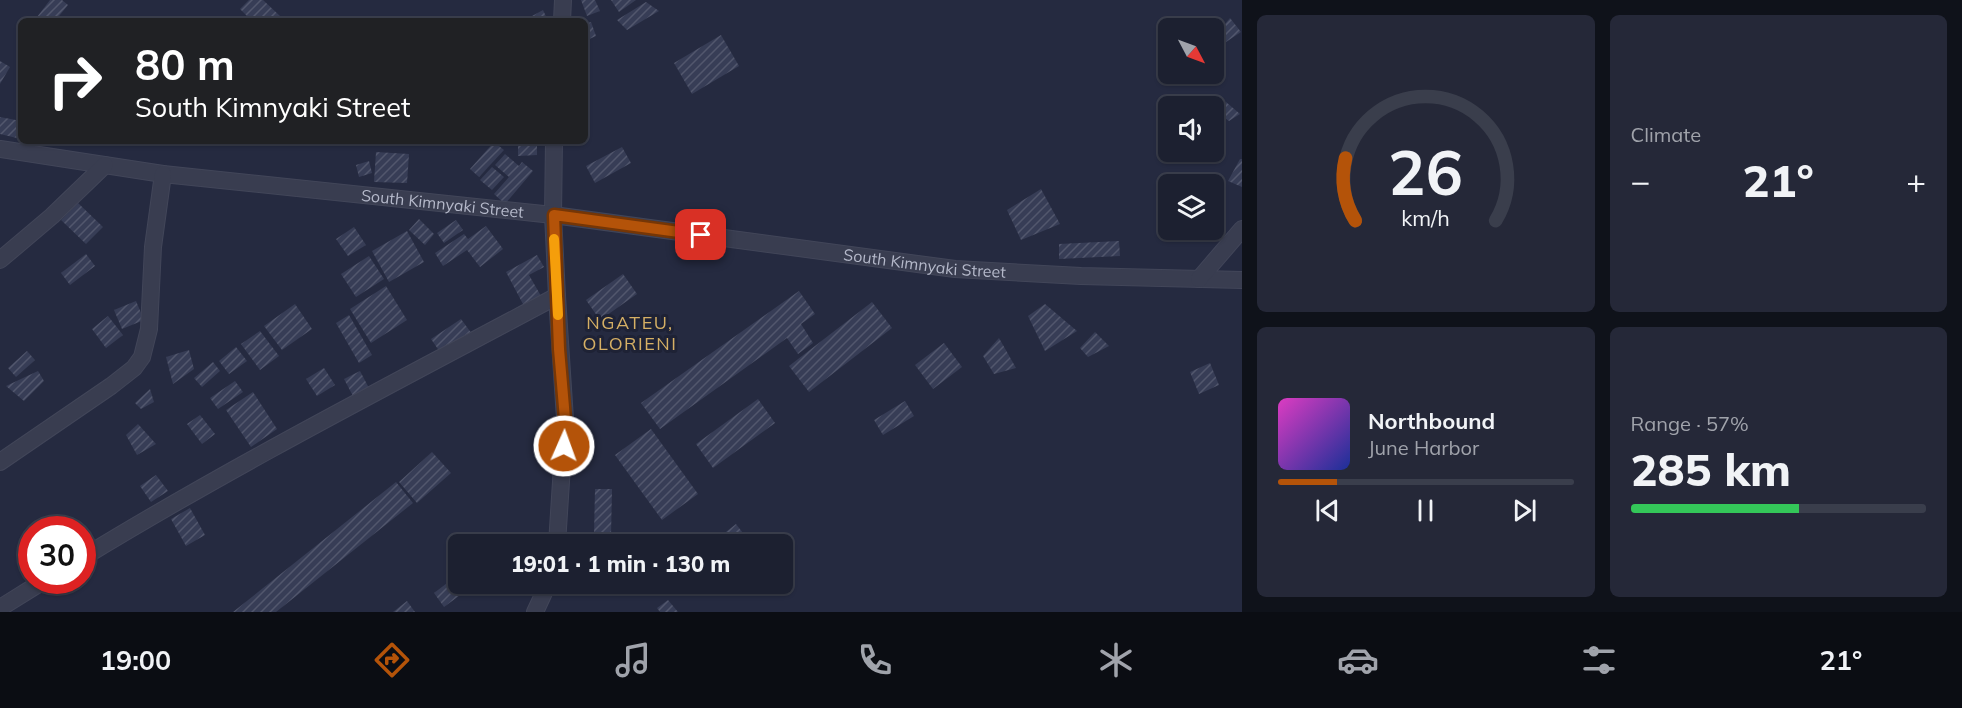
<!DOCTYPE html>
<meta charset="utf-8">
<style>
:root{--surface:#1c2030;--page:#252838;--text:#f1f3f6;--muted:#a0a3ab;--line:#3a3e4c;--accent:#b45309}
body{margin:0;font-family:Mulish,sans-serif;background:var(--page);color:var(--text);height:100vh;display:flex;flex-direction:column;font-size:22px;white-space:nowrap}
*{box-sizing:border-box;margin:0}
p{font-size:20px;color:var(--muted)}
.icon{flex:none;width:33px;height:33px;fill:none;stroke:currentColor;stroke-width:2;stroke-linecap:round;stroke-linejoin:round}
.map{position:relative;flex:1;overflow:hidden}
.drawer{display:flex;flex-direction:column;gap:15px;padding:15px;background:#0f121a;width:720px}
.drawer>*{flex:none}
.banner{position:absolute;left:18px;top:18px;width:570px;height:126px;border-radius:9px;box-shadow:0 2px 4px #0004,0 0 0 2px var(--line);background:#202124;color:#fff;overflow:hidden}
.needle{width:39px;rotate:131deg}
.fabs{position:absolute;left:1158px;top:18px;display:grid;gap:12px}
.fabs a{display:grid;place-items:center;width:66px;height:66px;border-radius:9px;background:var(--surface);box-shadow:0 2px 4px #0004,0 0 0 2px var(--line);font-size:30px}
.speed{position:absolute;left:18px;top:516px;display:flex;gap:12px;font-size:30px;font-weight:700;text-align:center}
.speed>*{display:grid;place-content:center;width:78px;height:78px;border-radius:50%;background:var(--surface);box-shadow:0 2px 4px #0004,0 0 0 2px var(--line);line-height:1}
.speed .limit{border:9px solid #d22;background:#fff;color:#111}
.pin{position:absolute;display:grid;place-items:center;width:51px;height:51px;color:#fff;margin:-26px;border-radius:12px;box-shadow:0 3px 9px #0006}
.me{position:absolute;width:66px;margin:-33px;rotate:2deg;stroke-linejoin:round;filter:drop-shadow(0 0 4px #0008)}
.turn{display:flex;align-items:center;gap:21px;height:126px;padding:0 18px;font-size:27px}
.turn .icon{width:78px;height:78px;stroke-width:2.5}
.turn b{display:block;font-size:42px;line-height:51px}
.big{font-size:45px;font-weight:800;line-height:1.1}
.drawer .card{flex:1;display:flex;flex-direction:column;justify-content:center;gap:9px;min-width:0;padding:0 21px;border-radius:9px;background:var(--page)}
.drawer .dial{align-items:center;gap:0}
.dial svg{height:156px;overflow:visible;fill:none;stroke:var(--line);stroke-width:7;stroke-linecap:round;text-anchor:middle}
.dial text{fill:var(--text);stroke:none}
.song{display:flex;align-items:center;gap:18px}
.cover{width:72px;height:72px;border-radius:9px;background:linear-gradient(135deg,hsl(310 70% 55%),hsl(230 70% 35%))}
.played{height:6px;border-radius:3px;background:linear-gradient(90deg,var(--accent) 20%,var(--line) 20%)}
.keys{display:flex;justify-content:space-around;direction:ltr}
.heat{display:flex;justify-content:space-between;align-items:center;font-size:33px;direction:ltr}
.charge{height:9px;border-radius:4px;background:linear-gradient(90deg,#34c759 57%,var(--line) 0)}
.drawer .tiles{flex:1;display:grid;gap:15px;grid-template-columns:repeat(2,1fr)}
.trip{position:absolute;left:448px;top:534px;width:345px;height:60px;border-radius:9px;background:var(--surface);box-shadow:0 2px 4px #0004,0 0 0 2px var(--line);font-weight:800;line-height:60px;text-align:center}
.tab-bar{display:flex;height:96px;justify-content:space-around;align-items:center;background:#0b0d13;color:var(--muted)}
.tab-bar .icon{width:42px;height:42px}
.tab-bar .selected{color:var(--accent)}
.tab-bar b{font-size:27px;color:var(--text)}
main{display:flex;flex:1;min-height:0}
.map>svg:first-child{display:block}
</style>
<main>
<div class="map">
<svg width="1242" height="612" viewBox="0 0 1242 612">
<defs>
<pattern id="building-hatch" width="6" height="6" patternUnits="userSpaceOnUse" patternTransform="scale(1.5)"><rect width="6" height="6" fill="#373d56"/><path d="M-1 1l2-2M0 6l6-6M5 7l2-2" fill="none" stroke="#52576d"/></pattern>
</defs>
<rect width="100%" height="100%" fill="#252a40"/>
<!-- building -->
<g fill="url(#building-hatch)">
<polygon points="50,0 62,0 68,5 55,21 34,21"/>
<polygon points="249,0 263,0 280,16 275,21 252,21 240,9"/>
<polygon points="581,0 595,0 600,11 587,16"/>
<polygon points="611,0 636,0 619,12"/>
<polygon points="646,2 659,11 627,30 617,20"/>
<polygon points="543,10 548,21 523,21"/>
<polygon points="1230,18 1241,32 1220,46 1215,36"/>
<polygon points="591,22 596,36 585,41 585,24"/>
<polygon points="721,35 739,66 692,94 674,63"/>
<polygon points="0,61 10,67 0,84"/>
<polygon points="1226,102 1240,114 1229,121 1218,113"/>
<polygon points="0,117 21,121 21,139 0,134"/>
<polygon points="518,141 537,141 537,155 518,156"/>
<polygon points="494,142 504,150 479,177 470,169"/>
<polygon points="622,147 631,163 595,183 586,166"/>
<polygon points="376,152 409,154 407,183 374,182"/>
<polygon points="505,154 519,166 522,162 533,171 505,204 494,194 509,177 495,165"/>
<polygon points="1240,159 1242,159 1242,187 1228,181"/>
<polygon points="369,161 372,173 359,177 356,165"/>
<polygon points="492,167 504,177 492,190 480,180"/>
<polygon points="1041,189 1060,224 1021,240 1007,210"/>
<polygon points="78,203 103,227 86,244 61,220"/>
<polygon points="419,219 434,234 425,245 409,230"/>
<polygon points="456,220 463,230 444,243 437,233"/>
<polygon points="486,226 503,249 480,267 467,250 443,266 435,253 464,234 468,239"/>
<polygon points="354,227 366,245 348,256 336,239"/>
<polygon points="407,231 424,262 389,282 372,251"/>
<polygon points="1119,241 1120,256 1059,259 1059,244"/>
<polygon points="86,254 95,266 70,285 61,273"/>
<polygon points="537,255 544,267 529,275 541,296 524,306 506,272"/>
<polygon points="369,256 384,279 356,297 341,274"/>
<polygon points="623,274 637,294 600,320 586,300"/>
<polygon points="386,286 407,320 371,343 350,309"/>
<polygon points="799,291 815,314 801,324 813,343 798,354 787,338 660,429 641,403"/>
<polygon points="136,301 144,320 122,329 114,310"/>
<polygon points="872,302 892,328 809,392 789,366"/>
<polygon points="295,304 312,329 282,350 264,326"/>
<polygon points="1045,304 1077,331 1045,351 1028,316"/>
<polygon points="349,315 372,355 359,363 336,323"/>
<polygon points="108,316 123,335 106,348 92,329"/>
<polygon points="461,319 472,334 442,355 431,339"/>
<polygon points="260,331 279,356 260,370 241,344"/>
<polygon points="1095,332 1109,346 1088,357 1080,348"/>
<polygon points="999,338 1016,368 994,374 983,356"/>
<polygon points="944,343 962,367 933,389 915,365"/>
<polygon points="236,347 247,361 229,374 219,361"/>
<polygon points="189,350 194,369 173,384 166,357"/>
<polygon points="27,351 35,360 16,377 8,368"/>
<polygon points="213,362 220,371 202,387 194,378"/>
<polygon points="1210,363 1219,385 1199,394 1190,372"/>
<polygon points="324,368 335,385 317,396 306,379"/>
<polygon points="38,371 44,381 24,401 6,386"/>
<polygon points="360,371 370,390 354,398 344,379"/>
<polygon points="235,381 243,392 218,409 210,398"/>
<polygon points="150,389 154,402 141,409 135,403"/>
<polygon points="253,392 277,429 251,447 226,410"/>
<polygon points="758,399 775,423 713,468 696,444"/>
<polygon points="905,401 914,416 883,435 874,420"/>
<polygon points="200,415 215,434 202,444 187,424"/>
<polygon points="138,424 156,444 137,455 126,435"/>
<polygon points="651,429 698,494 662,520 615,455"/>
<polygon points="432,452 451,473 417,503 399,482"/>
<polygon points="156,475 168,491 151,502 140,486"/>
<polygon points="396,482 413,503 276,612 233,612"/>
<polygon points="595,489 612,489 611,536 594,536"/>
<polygon points="190,508 205,535 186,546 171,519"/>
<polygon points="736,524 749,541 744,544 722,544 717,539"/>
<polygon points="485,534 496,544 474,544"/>
<polygon points="459,574 459,584 468,584 471,587 444,607 434,593"/>
<polygon points="668,600 678,612 660,612 657,608"/>
<polygon points="407,601 415,612 393,612"/>
</g>
<g fill="none" stroke-linecap="round" stroke-linejoin="round">
<defs>
<g id="street">
<polyline points="562,21 563,0"/>
<polyline points="554,141 553,215 557,296 565,419 557,544"/>
<path id="s1" d="M0,149L163,174L553,215L955,269L1081,276L1242,280"/>
<polyline points="0,260 52,216 105,165"/>
<polyline points="1199,279 1242,229"/>
<polyline points="0,462 111,386 134,368 142,357 149,329 153,247 163,174"/>
<path d="M82,558C236,464 398,381 557,296"/>
<polyline points="0,608 45,580"/>
<polyline points="535,612 548,584"/>
</g>
</defs>
<!-- street casing -->
<use href="#street" stroke="#424659" stroke-width="18"/>
<!-- street -->
<use href="#street" stroke="#393d50" stroke-width="16"/>
</g>
<g fill="none" stroke-linecap="round" stroke-linejoin="round">
<defs>
<polyline id="route" points="564,446 565,419 559,349 554,215 701,235"/>
</defs>
<!-- route casing -->
<use href="#route" stroke="#753606" stroke-width="15"/>
<!-- route -->
<use href="#route" stroke="#b45309" stroke-width="10"/>
<!-- slow -->
<polyline stroke="#f59e0b" stroke-width="10" points="554,239 558,315"/>
</g>
<g text-anchor="middle" stroke-width="6" stroke-linejoin="round" paint-order="stroke">
<!-- street labels -->
<g font-size="16" fill="#b5b9ca" stroke="#1e2235">
<text dy="6" stroke="none"><textPath href="#s1" startOffset="446">South Kimnyaki Street</textPath></text>
<text dy="6" stroke="none"><textPath href="#s1" startOffset="932">South Kimnyaki Street</textPath></text>
</g>
<!-- neighbourhood labels -->
<g font-size="18" letter-spacing="1.5" fill="#d6b065" stroke="#1e2235">
<text x="630" y="329">NGATEU,<tspan x="630" dy="21">OLORIENI</tspan></text>
</g>
</g>
</svg>
<div class="fabs">
<a><svg class="needle" viewBox="-14 -14 28 28"><path d="M0-13l5 13h-10z" fill="#e53935"/><path d="M0 13l5-13h-10z" fill="#a0a3ab"/></svg></a>
<a><svg class="icon" aria-label="sound" viewBox="0 0 24 24"><path d="M4 9h4l5-4v14l-5-4H4zM17 9q2 3 0 6"/></svg></a>
<a><svg class="icon" aria-label="layers" viewBox="0 0 24 24"><path d="M12 4l9 5-9 5-9-5zM3 14l9 5 9-5"/></svg></a>
</div>
<div class="speed"><div class="limit">30</div></div>
<div class="pin" style="left:701px;top:235px;background:#d93025"><svg class="icon" aria-label="arrive" viewBox="0 0 24 24"><path d="M6 21V4h12l-3 4 3 4H6"/></svg></div>
<svg class="me" style="left:564px;top:446px" viewBox="-20 -20 40 40"><circle r="17" fill="#b45309" stroke="#fff" stroke-width="3"/><path d="M0-11L8 9 0 5-8 9z" fill="#fff"/></svg>
<div class="trip">19:01 · 1 min · 130 m</div>
<div class="banner">
<div class="turn"><svg class="icon" aria-label="right" viewBox="0 0 24 24"><path d="M7 20v-9h11M14 6l5 5-5 5"/></svg><div><b>80 m</b>South Kimnyaki Street</div></div>
</div>
</div>
<section class="drawer">
<div class="tiles">
<div class="card dial"><svg viewBox="0 0 100 80">
<path d="M14 69A42 42 0 1 1 86 69"/>
<path d="M14 69A42 42 0 0 1 9 37" stroke="#b45309"/>
<text x="50" y="56" font-size="32" font-weight="700">26</text>
<text x="50" y="72" font-size="11">km/h</text>
</svg></div>
<div class="card"><p>Climate</p>
<div class="heat"><a>−</a><b class="big">21°</b><a>+</a></div>
</div>
<div class="card">
<div class="song"><i class="cover"></i><div><b>Northbound</b><p>June Harbor</p></div></div>
<div class="played"></div>
<div class="keys"><svg class="icon" aria-label="previous" viewBox="0 0 24 24"><path d="M18 5L8 12l10 7zM5 5v14"/></svg><svg class="icon" aria-label="pause" viewBox="0 0 24 24"><path d="M8 5v14M16 5v14"/></svg><svg class="icon" aria-label="next" viewBox="0 0 24 24"><path d="M6 5l10 7-10 7zM19 5v14"/></svg></div>
</div>
<div class="card"><p>Range · 57%</p><b class="big">285 km</b><div class="charge"></div></div>
</div>
</section>
</main>
<nav class="tab-bar">
<b>19:00</b>
<svg class="icon selected" aria-label="directions" viewBox="0 0 24 24"><path d="M12 3l9 9-9 9-9-9zM9 14v-3h6M13 9l2 2-2 2"/></svg>
<svg class="icon" aria-label="music" viewBox="0 0 24 24"><path d="M9 18V5l10-2v13"/><circle cx="6" cy="18" r="3"/><circle cx="16" cy="16" r="3"/></svg>
<svg class="icon" aria-label="phone" viewBox="0 0 24 24"><path d="M5 4h4l2 5-3 2q2 4 5 5l2-3 5 2v4C11 20 4 13 5 4z"/></svg>
<svg class="icon" aria-label="climate" viewBox="0 0 24 24"><path d="M12 3v18M4 7l16 10M4 17L20 7"/></svg>
<svg class="icon" aria-label="car" viewBox="0 0 24 24"><path d="M5 17H2v-5l4-1 3-4h7l3 4 3 1v5h-3M9 17h6M6 11h13"/><circle cx="7" cy="17" r="2"/><circle cx="17" cy="17" r="2"/></svg>
<svg class="icon" aria-label="filters" viewBox="0 0 24 24"><path d="M4 7h16M4 17h16"/><circle cx="9" cy="7" r="2"/><circle cx="15" cy="17" r="2"/></svg>
<b>21°</b>
</nav>
